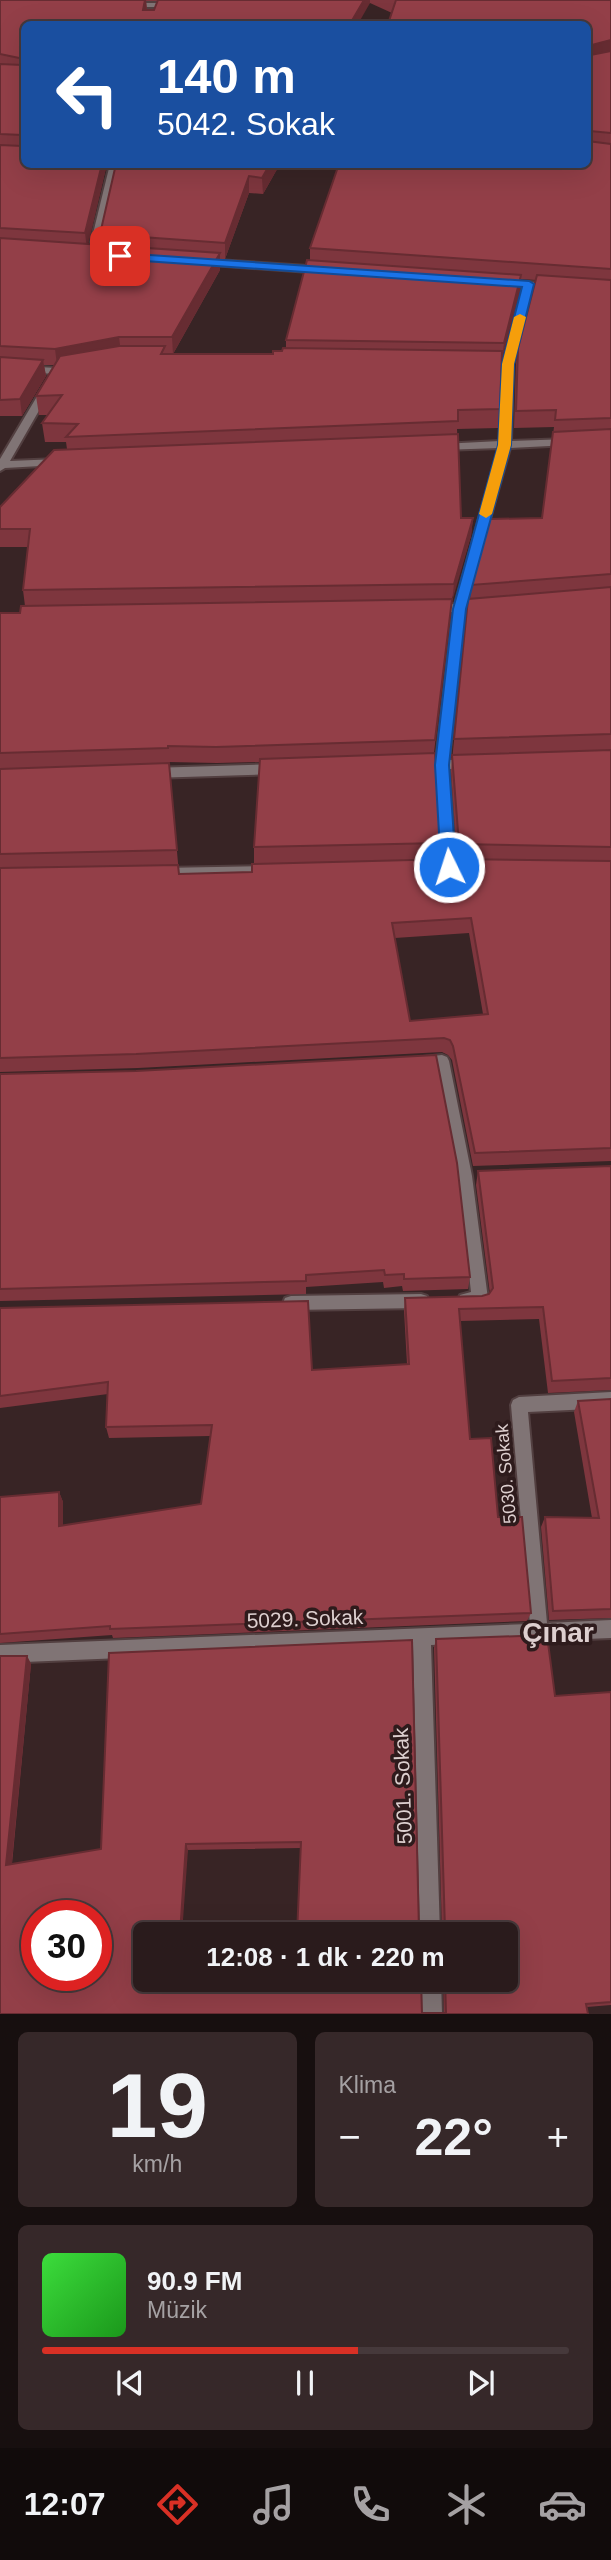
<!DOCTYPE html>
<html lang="tr">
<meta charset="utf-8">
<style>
:root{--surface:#2a1b1c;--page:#362829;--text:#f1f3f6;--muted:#a5a1a3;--line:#46393b;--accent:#d93025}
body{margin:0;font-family:Helvetica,sans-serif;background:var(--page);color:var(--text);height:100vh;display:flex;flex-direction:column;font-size:26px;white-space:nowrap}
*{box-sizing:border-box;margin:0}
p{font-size:23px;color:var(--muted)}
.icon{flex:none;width:38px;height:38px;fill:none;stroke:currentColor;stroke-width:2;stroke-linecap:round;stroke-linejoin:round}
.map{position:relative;height:2014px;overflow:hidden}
.panel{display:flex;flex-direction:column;gap:18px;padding:18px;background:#170f0f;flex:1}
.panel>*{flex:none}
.banner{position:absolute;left:21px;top:21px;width:570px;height:147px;border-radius:10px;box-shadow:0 7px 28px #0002,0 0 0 2px var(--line);background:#1a4fa0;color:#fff;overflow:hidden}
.speed{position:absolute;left:21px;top:1900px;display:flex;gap:14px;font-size:35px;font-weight:700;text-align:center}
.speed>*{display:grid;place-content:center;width:91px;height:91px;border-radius:50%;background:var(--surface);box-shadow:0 7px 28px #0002,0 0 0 2px var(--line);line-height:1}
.speed .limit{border:10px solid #d22;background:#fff;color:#111}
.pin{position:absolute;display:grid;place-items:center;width:60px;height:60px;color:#fff;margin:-30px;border-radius:14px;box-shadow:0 4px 10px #0006}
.me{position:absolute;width:77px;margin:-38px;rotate:356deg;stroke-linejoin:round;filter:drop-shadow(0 0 5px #0008)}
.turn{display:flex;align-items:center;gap:24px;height:147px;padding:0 21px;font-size:32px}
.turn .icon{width:91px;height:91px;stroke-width:2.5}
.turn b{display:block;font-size:49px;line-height:60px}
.big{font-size:52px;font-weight:700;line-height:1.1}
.panel .tile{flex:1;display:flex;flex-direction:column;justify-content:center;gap:10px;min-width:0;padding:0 24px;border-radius:10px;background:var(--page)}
.panel .dial{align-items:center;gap:0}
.dial b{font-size:91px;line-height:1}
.song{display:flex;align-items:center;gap:21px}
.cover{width:84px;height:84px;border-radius:10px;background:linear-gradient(135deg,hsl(120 70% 55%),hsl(120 70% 35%))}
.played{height:7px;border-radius:4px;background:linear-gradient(90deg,var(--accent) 60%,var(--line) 60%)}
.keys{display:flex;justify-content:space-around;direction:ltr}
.heat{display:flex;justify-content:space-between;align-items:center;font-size:38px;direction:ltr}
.panel .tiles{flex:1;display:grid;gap:18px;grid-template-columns:1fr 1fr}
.tile:last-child{grid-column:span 2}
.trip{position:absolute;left:133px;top:1922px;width:385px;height:70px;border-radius:10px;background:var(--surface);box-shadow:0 7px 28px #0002,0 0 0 2px var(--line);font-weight:700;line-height:70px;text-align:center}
.menu{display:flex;height:112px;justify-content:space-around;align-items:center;background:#110b0b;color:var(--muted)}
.menu .icon{width:49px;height:49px}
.menu .active{color:var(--accent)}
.menu b{font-size:32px;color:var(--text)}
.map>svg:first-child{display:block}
</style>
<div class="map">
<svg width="611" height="2014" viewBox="0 0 611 2014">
<rect width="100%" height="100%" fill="#382425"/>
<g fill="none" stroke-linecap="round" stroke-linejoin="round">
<defs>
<g id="street">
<polygon points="127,3 174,3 178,5 174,7 124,7 124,3"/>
<polygon points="110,164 119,164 98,254 93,257 88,254"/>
<polygon points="201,259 323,267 328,270 323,273 198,264 196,262"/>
<polygon points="504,280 554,284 559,287 554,290 533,288 513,364 511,441 569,439 574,442 569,445 510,448 466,604 484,603 490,607 484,611 465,612 449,760 470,759 476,764 470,769 449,769 456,867 449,872 442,867 436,770 417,771 411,766 417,761 436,761 453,612 434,613 428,609 434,605 455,604 499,448 442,450 437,447 442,444 500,441 503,364 523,287 501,285 501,281"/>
<polygon points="0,365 57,368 68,366 73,369 57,374 0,371"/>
<polygon points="47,385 52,388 10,461 58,459 63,462 58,465 5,468 0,471 0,459 42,388"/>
<polygon points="277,764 283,769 277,774 151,778 145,773 151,768"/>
<polygon points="268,866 275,871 268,876 162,878 155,873 162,868"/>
<path d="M442,1055L447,1057L449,1061L472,1176L488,1299L486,1304C477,1307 469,1308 460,1305L458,1300L460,1295L471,1292L458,1176L436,1067L413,1066L411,1062L413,1058Z"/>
<polygon points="421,1294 427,1296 429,1301 427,1306 421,1308 291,1310 285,1308 283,1303 285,1298 291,1296"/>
<polygon points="611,1392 611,1408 528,1412 547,1623 611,1620 611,1638 431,1645 440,1934 420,1934 413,1646 0,1663 0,1645 530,1624 511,1405 513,1400 519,1397"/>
<polygon points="421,1979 441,1979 442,2014 422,2014"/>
</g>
</defs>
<!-- street casing -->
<use href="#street" stroke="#523f40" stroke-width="4"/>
<!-- street -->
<use href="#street" fill="#807475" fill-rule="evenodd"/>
</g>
<!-- wall -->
<g fill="#7e363e" fill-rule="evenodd">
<path d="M0,0H611V1161L473,1166L452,1060L448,1055L442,1052L138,1068L0,1072V613H20L25,606L23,590L28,547H0V507L67,449L66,442H45L42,423L48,415H39L36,396L55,365H44L46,376L22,416H0ZM146,1H158L154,10H147ZM370,3L392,13L310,248V261L286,340V348L282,351L273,354H173L220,270V259H225L249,193L263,194L280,164L100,234L101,245L88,244L107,164H24ZM521,279L536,280L518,348L516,364L514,428L554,427L542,518L471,585L470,599H468L451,771L457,859H439L441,843L434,753L451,602L471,536L473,518H461L457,429L498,428L500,409L502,358L520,290ZM169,762L217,763L260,762L254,847V864L252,872L179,874ZM469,933L483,1014L410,1021L395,938Z"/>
<polygon points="0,1074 470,1277 468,1289 403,1291 402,1286 384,1288 383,1282 306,1287 306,1294 0,1301"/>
<polygon points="611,1166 611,1390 548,1393 539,1319 460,1321 470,1439 531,1613 527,1621 113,1638 112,1635 0,1643 0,1497 59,1492 63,1502 63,1526 201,1504 210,1436 109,1438 106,1427 108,1394 0,1408 0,1308 312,1370 407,1364 404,1311 405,1298 482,1296 490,1294 476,1185 478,1171"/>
<polygon points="611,1399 611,1618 549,1620 541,1527 545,1517 592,1518 574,1412 578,1401"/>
<path d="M436,1639L555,1696L611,1692V2005L587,2007L588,2014H0L27,1656L31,1664L12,1864L101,1849L109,1653L422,1932H442L434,1648ZM301,1848L297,1934L506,1979H443L444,2013H422L145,1979L188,1850Z"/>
</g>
<!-- shaded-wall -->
<g fill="#672c32">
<polygon points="145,0 146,0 147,11 143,10"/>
<polygon points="364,0 370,0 370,3 358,24 350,24"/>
<polygon points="611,40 611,51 588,61 588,45"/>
<polygon points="102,164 107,164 87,249 85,233"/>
<polygon points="270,164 280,164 263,194 262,178"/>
<polygon points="249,176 249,193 225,259 225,243"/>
<polygon points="220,253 220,270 173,354 172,337"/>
<polygon points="521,275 520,290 502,358 504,343"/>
<polygon points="119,337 121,353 57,365 55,349"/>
<polygon points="43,360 46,376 22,416 20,399"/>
<polygon points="473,518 471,536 452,602 454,584"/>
<polygon points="59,1492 63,1502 63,1536 59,1526"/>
<polygon points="27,1656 31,1664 11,1870 6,1865"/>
<polygon points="186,1844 188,1850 182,1934 180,1934"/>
</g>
<!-- building -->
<g fill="#933f48" stroke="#672c32" stroke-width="2" fill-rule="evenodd">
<polygon points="0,0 145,0 143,10 154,10 158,0 364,0 350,24 24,24 24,59 0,54"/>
<polygon points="396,0 611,0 611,40 588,46 588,24 388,24"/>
<polygon points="611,51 611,133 590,131 588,133 588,53 591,55"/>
<polygon points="24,59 24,164 102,164 85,233 0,228 0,145 22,146 24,138 22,135 0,134 0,64 22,65"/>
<polygon points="588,138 588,141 611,144 611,269 310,248 339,164 588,164"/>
<polygon points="116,164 270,164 262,178 249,176 225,243 100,234"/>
<polygon points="0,238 220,253 172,337 119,337 55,349 0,346"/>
<polygon points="307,260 521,275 504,343 286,340"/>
<polygon points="537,275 611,280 611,418 555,420 556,410 516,411 518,348"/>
<polygon points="119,346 165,346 161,354 273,354 273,351 282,351 283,348 502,351 500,409 458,410 458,421 66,437 78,424 42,423 62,395 36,396 60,356"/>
<polygon points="0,357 43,360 20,399 0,400"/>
<polygon points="611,429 611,574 471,585 490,519 542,518 553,432"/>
<polygon points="458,434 461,518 473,518 454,584 23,590 30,529 0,529 0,507 54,450"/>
<polygon points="611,587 611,734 454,739 468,599"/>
<polygon points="452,599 435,740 216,747 168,746 168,748 0,753 0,613 20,613 21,606"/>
<polygon points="611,750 611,847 459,844 452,755"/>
<polygon points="435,753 441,843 254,847 260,759"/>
<polygon points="169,763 177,850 0,854 0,769"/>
<path d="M451,859L611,861V1148L475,1153L453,1046L450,1040L444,1038L136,1054L0,1058V868L178,865L179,874L252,872V864ZM471,918L488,1014L410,1021L392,923Z"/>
<polygon points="436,1055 457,1163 470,1277 404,1279 404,1274 385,1275 384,1270 306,1275 306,1281 0,1289 0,1074 136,1071"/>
<polygon points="611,1166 611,1378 552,1381 543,1307 459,1309 470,1439 491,1438 498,1517 522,1517 531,1613 110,1629 110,1626 0,1634 0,1497 59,1492 59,1526 201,1504 212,1425 106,1427 108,1382 0,1396 0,1308 308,1301 312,1370 409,1364 405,1298 482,1296 489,1294 493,1288 478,1171"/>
<polygon points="611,1399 611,1609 553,1611 545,1517 599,1518 578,1401"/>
<path d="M547,1635L555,1696L611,1692V2002L586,2004L588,2014H0V1656H27L6,1865L101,1849L109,1653L412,1640L419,1930L422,1932H442L445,1929L436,1639ZM301,1842L297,1934H506V1979H445L446,2013H422L421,1979H145V1934H180L186,1844ZM37,1916H96V1976H37Z"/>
</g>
<!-- route -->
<polygon fill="#1a73e8" stroke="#114b97" stroke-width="2" points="120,253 529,281 534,284 514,364 511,445 466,609 449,765 456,867 454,871 443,871 441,867 435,765 453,609 498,445 502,364 522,287 116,259 116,254"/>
<!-- slow -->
<polygon fill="#f59e0b" points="520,314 526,317 514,364 511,445 492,514 486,518 479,514 498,445 502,364 514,317"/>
<g text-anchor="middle" stroke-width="7" stroke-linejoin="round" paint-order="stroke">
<!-- street labels -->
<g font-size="18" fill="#ddcfcf" stroke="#2e1b1c">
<text transform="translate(506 1474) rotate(-95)" y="6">5030. Sokak</text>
</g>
<!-- near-street labels -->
<g font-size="21" fill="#ddcfcf" stroke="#2e1b1c">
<text transform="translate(305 1619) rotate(-2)" y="7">5029. Sokak</text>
<text transform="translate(403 1786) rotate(-92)" y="7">5001. Sokak</text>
</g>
<!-- near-district labels -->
<g font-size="28" font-weight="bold" fill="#ddcfcf" stroke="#2e1b1c">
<text x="558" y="1642">Çınar</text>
</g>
</g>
</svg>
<div class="speed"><div class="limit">30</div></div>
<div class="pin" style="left:120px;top:256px;background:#d93025"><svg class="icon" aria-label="arrive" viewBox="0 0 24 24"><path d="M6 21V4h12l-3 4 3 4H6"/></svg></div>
<svg class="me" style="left:449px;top:867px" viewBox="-20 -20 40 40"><circle r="17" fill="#1a73e8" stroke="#fff" stroke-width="3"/><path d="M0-11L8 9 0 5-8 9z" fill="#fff"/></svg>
<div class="trip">12:08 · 1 dk · 220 m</div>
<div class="banner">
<div class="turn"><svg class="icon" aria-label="left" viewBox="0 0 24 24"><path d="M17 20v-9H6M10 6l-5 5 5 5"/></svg><div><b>140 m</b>5042. Sokak</div></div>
</div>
</div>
<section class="panel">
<div class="tiles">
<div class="tile dial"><b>19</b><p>km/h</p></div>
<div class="tile"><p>Klima</p>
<div class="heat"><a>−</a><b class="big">22°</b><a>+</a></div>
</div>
<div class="tile">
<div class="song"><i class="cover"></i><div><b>90.9 FM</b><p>Müzik</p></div></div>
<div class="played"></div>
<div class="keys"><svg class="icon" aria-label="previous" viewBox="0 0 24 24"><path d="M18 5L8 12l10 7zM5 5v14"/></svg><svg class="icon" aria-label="pause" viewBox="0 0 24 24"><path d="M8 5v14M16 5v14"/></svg><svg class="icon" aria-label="next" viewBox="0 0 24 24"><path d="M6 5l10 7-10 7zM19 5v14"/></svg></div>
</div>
</div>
</section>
<nav class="menu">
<b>12:07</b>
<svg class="icon active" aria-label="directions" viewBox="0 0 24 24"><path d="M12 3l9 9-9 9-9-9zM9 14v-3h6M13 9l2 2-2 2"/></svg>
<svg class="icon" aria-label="music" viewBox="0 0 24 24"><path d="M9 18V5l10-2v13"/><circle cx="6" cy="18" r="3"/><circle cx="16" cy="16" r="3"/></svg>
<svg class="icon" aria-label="phone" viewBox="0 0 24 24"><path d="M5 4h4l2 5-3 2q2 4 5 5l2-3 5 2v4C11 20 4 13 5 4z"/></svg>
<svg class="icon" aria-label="climate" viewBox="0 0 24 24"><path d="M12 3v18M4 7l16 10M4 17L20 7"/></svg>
<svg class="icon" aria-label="car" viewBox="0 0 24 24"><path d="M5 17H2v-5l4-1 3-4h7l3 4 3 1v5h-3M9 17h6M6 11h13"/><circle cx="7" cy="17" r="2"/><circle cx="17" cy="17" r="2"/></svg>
</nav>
